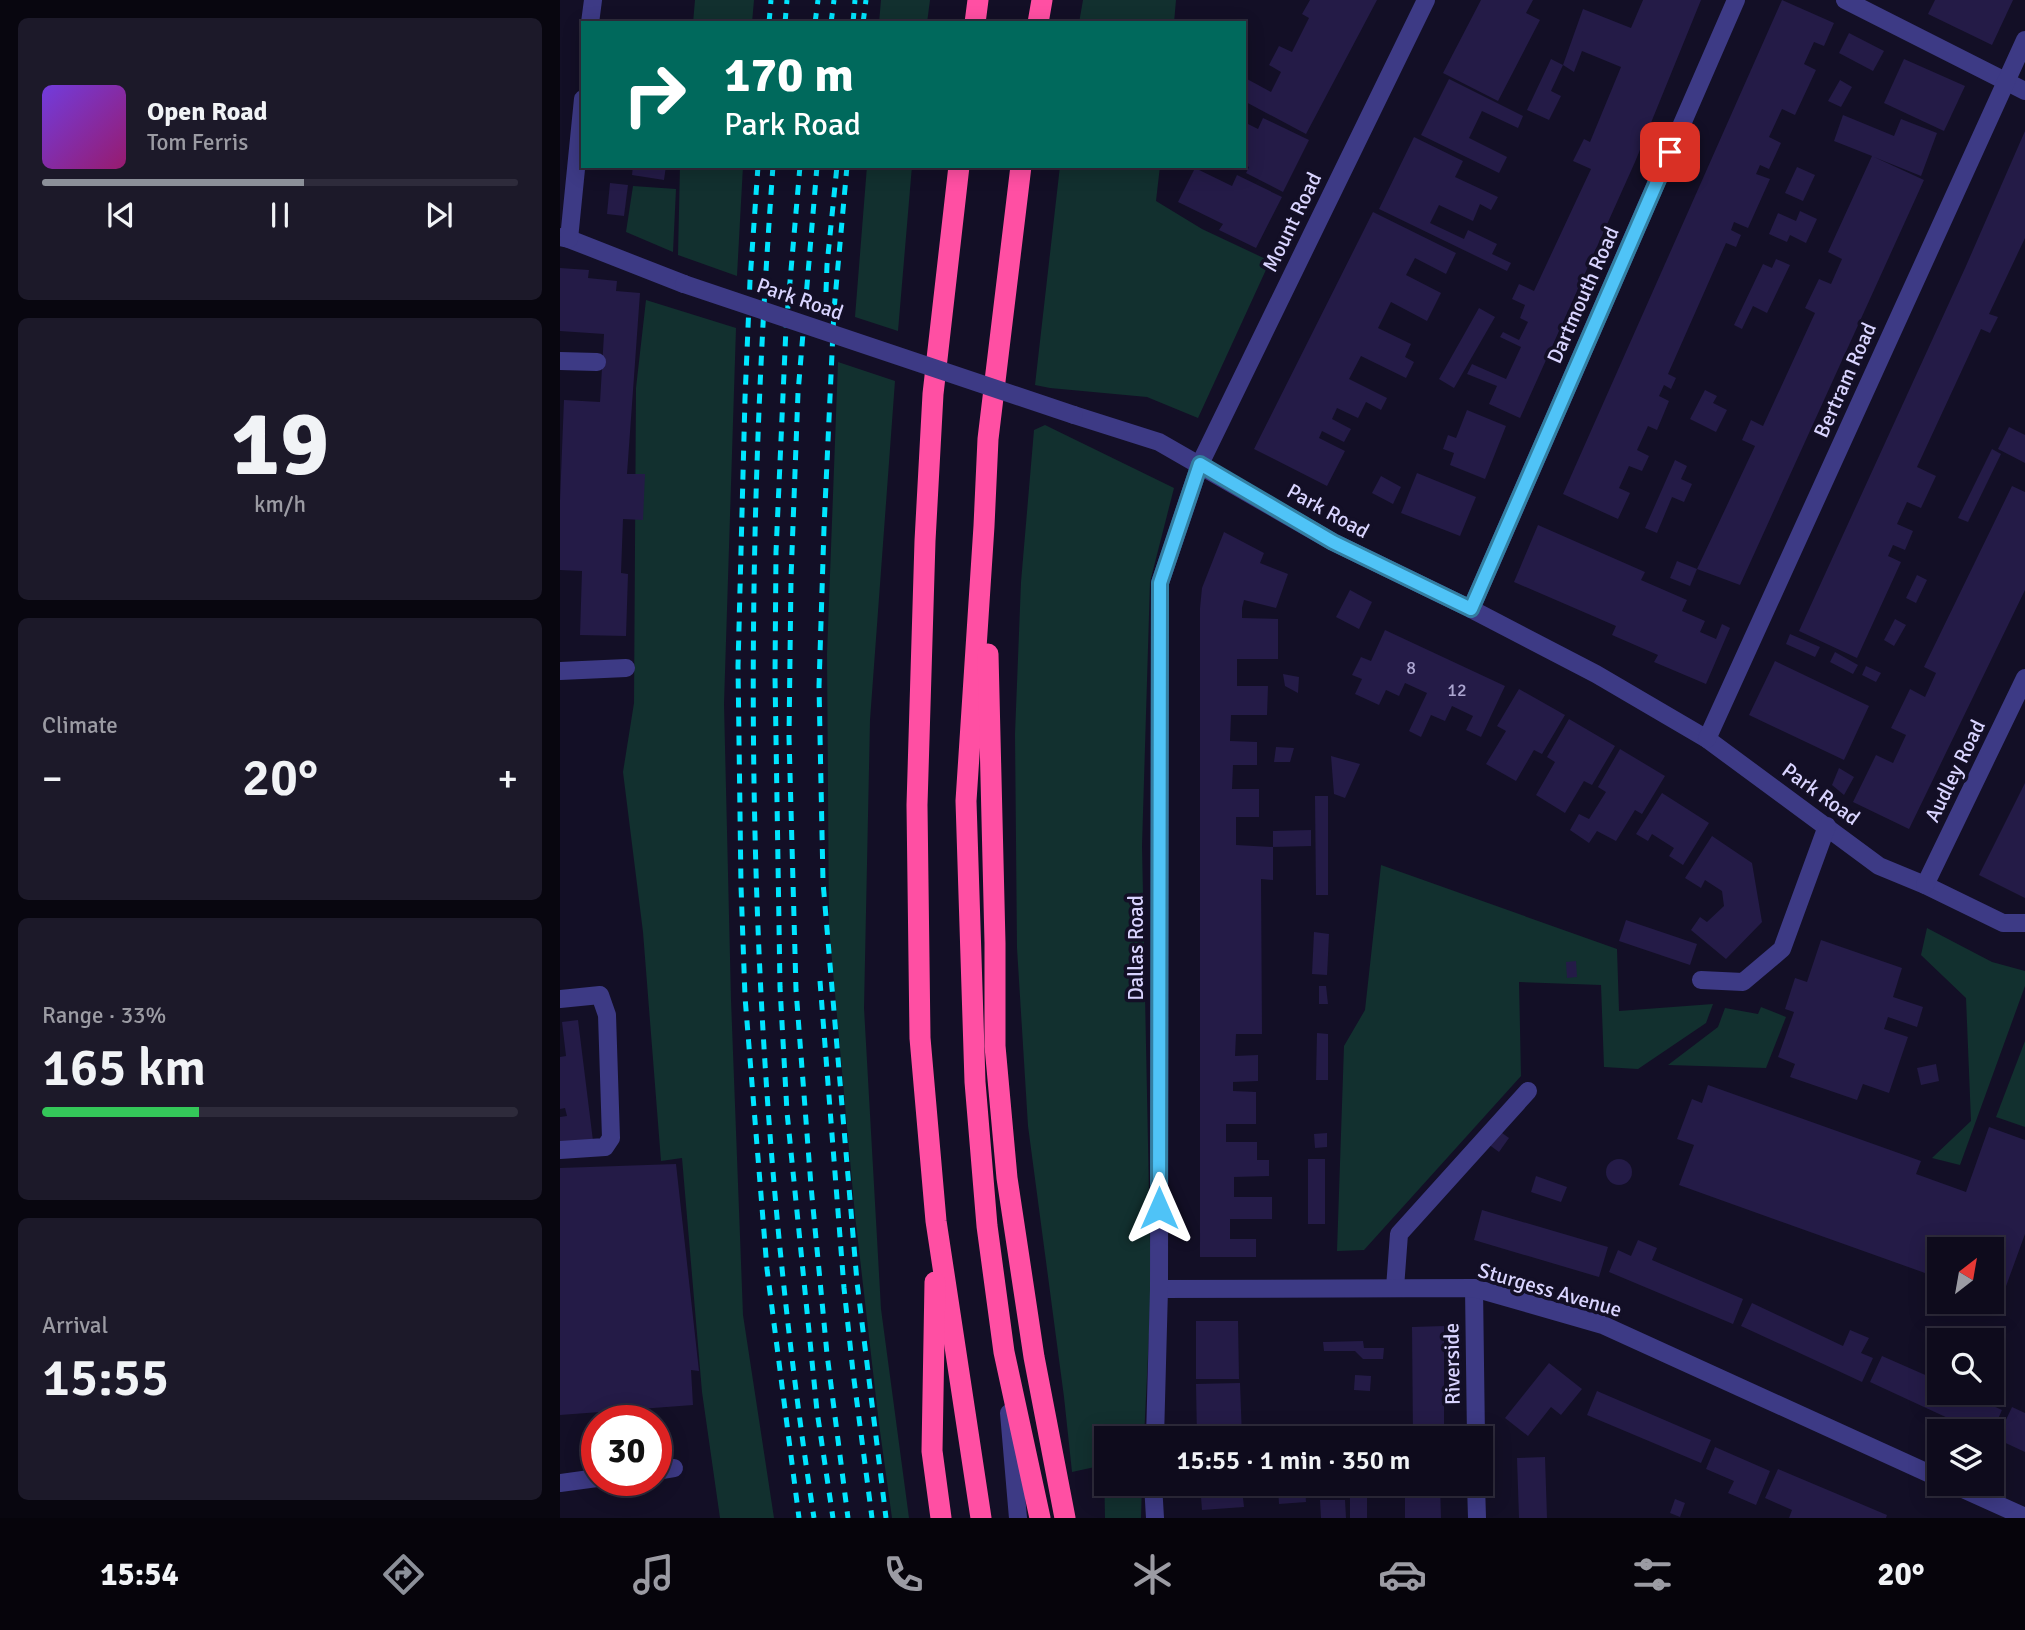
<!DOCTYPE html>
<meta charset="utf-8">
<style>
:root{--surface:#0e0b1c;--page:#1c1929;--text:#f1f3f6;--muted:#9b9ba3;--line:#2e2b3b;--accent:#8c9099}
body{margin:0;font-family:Signika,sans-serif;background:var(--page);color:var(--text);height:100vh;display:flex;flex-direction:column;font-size:26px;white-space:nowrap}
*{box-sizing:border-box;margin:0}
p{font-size:23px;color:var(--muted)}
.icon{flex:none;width:38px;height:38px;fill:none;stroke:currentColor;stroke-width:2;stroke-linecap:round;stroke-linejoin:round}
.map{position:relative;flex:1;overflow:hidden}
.panel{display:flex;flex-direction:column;gap:18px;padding:18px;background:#08060f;width:560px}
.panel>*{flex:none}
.banner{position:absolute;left:21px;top:21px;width:665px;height:147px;border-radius:0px;box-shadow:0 4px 18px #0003,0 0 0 2px var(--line);background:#00695c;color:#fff;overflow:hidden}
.needle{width:46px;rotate:31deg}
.tools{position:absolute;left:1367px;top:1237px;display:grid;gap:14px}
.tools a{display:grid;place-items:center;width:77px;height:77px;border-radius:0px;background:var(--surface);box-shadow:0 4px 18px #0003,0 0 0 2px var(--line);font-size:35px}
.speed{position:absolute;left:21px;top:1405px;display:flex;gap:14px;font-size:35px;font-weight:700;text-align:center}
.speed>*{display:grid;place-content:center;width:91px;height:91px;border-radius:50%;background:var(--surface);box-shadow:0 4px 18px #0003,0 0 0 2px var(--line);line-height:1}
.speed .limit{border:10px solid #d22;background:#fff;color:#111}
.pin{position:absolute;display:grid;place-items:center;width:60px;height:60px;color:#fff;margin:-30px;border-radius:14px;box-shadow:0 4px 10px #0006}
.me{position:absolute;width:77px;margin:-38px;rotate:0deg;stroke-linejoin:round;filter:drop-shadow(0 0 5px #0008)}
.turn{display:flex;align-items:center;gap:24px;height:147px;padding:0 28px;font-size:32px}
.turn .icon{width:91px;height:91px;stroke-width:2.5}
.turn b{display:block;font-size:49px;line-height:60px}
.big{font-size:52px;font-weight:600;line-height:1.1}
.panel .widget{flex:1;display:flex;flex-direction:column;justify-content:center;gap:10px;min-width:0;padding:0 24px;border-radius:10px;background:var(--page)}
.panel .dial{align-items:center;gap:0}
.dial b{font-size:91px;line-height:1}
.song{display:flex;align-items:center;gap:21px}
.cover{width:84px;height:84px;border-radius:10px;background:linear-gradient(135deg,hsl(260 70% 55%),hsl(320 70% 35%))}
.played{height:7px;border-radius:4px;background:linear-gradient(90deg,var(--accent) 55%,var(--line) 55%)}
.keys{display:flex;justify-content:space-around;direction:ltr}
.heat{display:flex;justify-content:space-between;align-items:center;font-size:38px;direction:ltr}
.charge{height:10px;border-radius:5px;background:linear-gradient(90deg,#34c759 33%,var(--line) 0)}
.trip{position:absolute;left:534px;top:1426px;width:399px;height:70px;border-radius:0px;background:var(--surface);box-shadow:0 4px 18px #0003,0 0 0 2px var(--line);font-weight:600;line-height:70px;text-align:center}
.dock{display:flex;height:112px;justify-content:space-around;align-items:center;background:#06040b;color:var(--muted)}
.dock .icon{width:49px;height:49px}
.dock .on{color:var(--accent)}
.dock b{font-size:32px;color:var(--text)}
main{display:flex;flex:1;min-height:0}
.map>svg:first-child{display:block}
</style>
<main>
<section class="panel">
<div class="widget">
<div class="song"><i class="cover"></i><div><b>Open Road</b><p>Tom Ferris</p></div></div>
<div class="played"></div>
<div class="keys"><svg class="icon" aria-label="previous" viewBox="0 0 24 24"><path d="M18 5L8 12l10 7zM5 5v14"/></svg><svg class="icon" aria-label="pause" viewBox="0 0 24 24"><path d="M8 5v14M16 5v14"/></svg><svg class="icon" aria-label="next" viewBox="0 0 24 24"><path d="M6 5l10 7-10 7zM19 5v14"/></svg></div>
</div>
<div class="widget dial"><b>19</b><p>km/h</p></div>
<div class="widget"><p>Climate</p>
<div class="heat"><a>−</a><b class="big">20°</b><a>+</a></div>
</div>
<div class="widget"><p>Range · 33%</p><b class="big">165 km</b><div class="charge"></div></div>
<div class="widget"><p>Arrival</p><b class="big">15:55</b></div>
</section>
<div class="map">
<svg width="1465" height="1518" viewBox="0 0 1465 1518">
<rect width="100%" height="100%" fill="#130f26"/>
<!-- green -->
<g fill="#12302f">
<polygon points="135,0 194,0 192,23 133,23"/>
<polygon points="321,0 370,0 367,23 319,23"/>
<polygon points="523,0 616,0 614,23 519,23"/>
<polygon points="120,166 183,166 177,276 118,255"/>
<polygon points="307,166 352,166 338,331 295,317"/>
<polygon points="500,166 600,166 596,201 642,229 710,261 638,418 587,397 490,388 475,385"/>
<polygon points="73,186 116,189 113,252 66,232"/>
<polygon points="86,300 176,328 164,704 171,1000 183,1315 214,1518 160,1518 142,1392 122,1158 101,1161 83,932 63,772 74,703 76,388"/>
<polygon points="278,362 335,381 310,720 304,1008 321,1309 349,1518 332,1518 319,1424 295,1215 269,927 267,654"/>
<polygon points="485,425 614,488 590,582 582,846 591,1293 584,1438 546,1438 546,1484 582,1484 581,1518 545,1518 544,1465 512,1472 504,1397 468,1126 457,948 455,734 461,582 474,430"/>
<polygon points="821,865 1057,949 1059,1011 1153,1004 1146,1023 1078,1069 1044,1067 1041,985 959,982 961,1076 804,1250 777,1251 784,1046 805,1010"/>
<polygon points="1367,928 1432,962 1465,971 1465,986 1400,1165 1372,1158 1411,1121 1406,998 1361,955"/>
<polygon points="1201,1007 1226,1017 1206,1068 1108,1065 1158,1027 1165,1008 1198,1014"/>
<polygon points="1465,1041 1465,1127 1436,1117"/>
</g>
<!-- building -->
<g fill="#241b47">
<polygon points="750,0 817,0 746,134 684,101 684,84 687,79 711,92 721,72 709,65 719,46 732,52 749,18 742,14"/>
<polygon points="921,0 973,0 966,13 980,20 938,101 883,73"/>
<polygon points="1083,0 1141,0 1075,162 960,418 929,404 937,386 907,374 912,364 946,379 961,347 940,337 943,332 959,340 968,322 960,318 965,305 952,299 959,284 974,291 1031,169 1013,161 1024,139 1030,142 1061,67 1022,51 1014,72 1003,65 1023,9 1071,28"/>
<polygon points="1222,0 1274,23 1264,46 1254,42 1244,64 1256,70 1235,115 1222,109 1209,137 1221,143 1209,169 1200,165 1196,174 1210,179 1188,228 1174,222 1171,230 1181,235 1176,247 1166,243 1108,374 1116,378 1111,389 1104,385 1099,396 1109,401 1097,430 1088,426 1077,450 1089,456 1082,471 1069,466 1059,488 1070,493 1058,519 1003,494"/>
<polygon points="1375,0 1453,0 1432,45 1368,14"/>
<polygon points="1289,33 1324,51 1313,71 1279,53"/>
<polygon points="991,59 1003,65 991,91 1001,96 989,120 967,110"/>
<polygon points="1344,59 1405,86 1384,131 1324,103"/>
<polygon points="889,79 963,116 958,128 922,111 909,138 947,157 939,173 861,135"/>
<polygon points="1280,80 1292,87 1281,107 1268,101"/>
<polygon points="1283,115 1334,136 1341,119 1377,133 1361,176 1314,157 1364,180 1180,585 1137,569 1195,446 1182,440 1191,420 1203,426 1255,313 1245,308 1259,279 1271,284 1282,259 1268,252 1312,156 1274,141"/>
<polygon points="703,118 749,140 723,192 686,173 689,167 684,164 684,122 698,129"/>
<polygon points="1465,131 1465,238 1429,314 1438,317 1430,333 1421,329 1357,467 1376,476 1361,508 1347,502 1337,524 1353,531 1345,550 1333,545 1328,556 1341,562 1297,658 1239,631 1406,266"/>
<polygon points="854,137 903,161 895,177 938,197 931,210 920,204 913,221 879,205 870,223 904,239 908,230 937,244 932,254 951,263 947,271 819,209"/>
<polygon points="73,166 106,166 104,180 72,175"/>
<polygon points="1237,167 1255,175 1243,201 1225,193"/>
<polygon points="635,168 672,186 677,175 722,197 696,248 659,230 663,224 618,202"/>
<polygon points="50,183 68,185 64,216 47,214"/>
<polygon points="1240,211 1257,219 1246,243 1230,235 1227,242 1209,234 1218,213 1236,221"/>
<polygon points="813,212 896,253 886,274 855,258 846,275 881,293 867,321 831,302 818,328 851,344 845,357 854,362 846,378 801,356 789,379 827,398 821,410 806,402 798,418 777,408 772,419 791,429 784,442 762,431 759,438 785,451 767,486 694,449"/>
<polygon points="1216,259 1230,265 1207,313 1193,306 1182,329 1174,325 1203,264 1212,268"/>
<polygon points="0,268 29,270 28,278 57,281 56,291 80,293 67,474 85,474 83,520 63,519 61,573 68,574 66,636 20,635 22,571 0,570 0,500 4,400 40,402 44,334 0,331"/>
<polygon points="919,308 935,317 894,388 879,379"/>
<polygon points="1145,390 1157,396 1153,403 1167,410 1156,432 1130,419"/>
<polygon points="907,410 946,426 925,479 890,465 894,453 883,449 888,435 896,438"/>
<polygon points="1449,427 1465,435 1465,463 1438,449"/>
<polygon points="1432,449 1441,454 1408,522 1398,518"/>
<polygon points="1115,460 1127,466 1121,479 1132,484 1124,502 1112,497 1097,533 1085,528"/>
<polygon points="857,473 916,497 900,536 841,513"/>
<polygon points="821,476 841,487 833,504 812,493"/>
<polygon points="1452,486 1465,492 1465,590 1349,829 1293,802 1316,755 1333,763 1346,735 1331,728 1350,689 1365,697 1376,673 1364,667"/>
<polygon points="978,525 1085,572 1081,580 1127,600 1122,611 1145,621 1140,632 1156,639 1162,624 1170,628 1146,684 1094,662 1098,655 1052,635 1056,626 954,582"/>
<polygon points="664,532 704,553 700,563 728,574 716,608 684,600 682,608 682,618 718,619 718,659 677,659 677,686 708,686 707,715 671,715 670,741 697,742 697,765 673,765 672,789 699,789 699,817 676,817 676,845 713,847 713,880 701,879 702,1034 676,1034 675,1056 698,1055 698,1081 673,1082 673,1091 696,1092 696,1124 666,1124 666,1142 697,1142 697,1160 709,1160 709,1176 674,1177 674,1197 712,1197 712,1219 670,1219 670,1239 696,1239 696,1257 640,1257 640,608 642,588"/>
<polygon points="1117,561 1137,569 1130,586 1110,578"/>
<polygon points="1357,575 1367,580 1356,603 1346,598"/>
<polygon points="790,590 812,602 799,629 776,617"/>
<polygon points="1335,619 1346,625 1334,646 1324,640"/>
<polygon points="825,630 945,686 921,737 906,730 913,716 892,706 885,721 871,715 861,737 849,731 867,693 845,683 839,696 826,690 819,705 795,694 802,679 792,675 801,657 811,661"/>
<polygon points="1230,634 1260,647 1255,657 1226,644"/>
<polygon points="1275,652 1298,665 1293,674 1270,662"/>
<polygon points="1215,661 1309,706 1284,760 1189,715"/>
<polygon points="1306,666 1321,673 1316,682 1302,675"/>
<polygon points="723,674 739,677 738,693 725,686"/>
<polygon points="959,689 1005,715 982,754 974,750 956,781 926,764 946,731 937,726"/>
<polygon points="1009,719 1055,746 1032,785 1024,781 1005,813 976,795 995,762 987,757"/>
<polygon points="716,747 734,748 730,762 714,762"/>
<polygon points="1060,749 1105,776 1082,814 1075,810 1056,841 1037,831 1029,843 1010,830 1019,814 1029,819 1046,792 1038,787"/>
<polygon points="771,756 800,764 785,798 774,794"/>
<polygon points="1279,768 1294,777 1284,795 1272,785"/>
<polygon points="1465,783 1465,898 1419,875"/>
<polygon points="1102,793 1149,823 1123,865 1109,856 1114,848 1092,834 1088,841 1076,834"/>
<polygon points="755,796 768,796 768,895 756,895"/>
<polygon points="751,830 751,846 713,847 713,831"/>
<polygon points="1152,836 1192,863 1202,922 1166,959 1131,930 1140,917 1147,922 1164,906 1162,891 1145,880 1141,888 1125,878"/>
<polygon points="1066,920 1137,944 1130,965 1059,941"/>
<polygon points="754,932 769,934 767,975 752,974"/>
<polygon points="1261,940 1342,968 1333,997 1363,1007 1357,1027 1328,1017 1324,1029 1348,1037 1329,1093 1303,1084 1297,1100 1230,1077 1235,1064 1218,1057 1234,1012 1225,1009 1235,978 1247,982"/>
<polygon points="1016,961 1017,977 1007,978 1006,962"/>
<polygon points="759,986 766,986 768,1004 759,1004"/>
<polygon points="18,1020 33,1141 0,1145 0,1117 7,1116 5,1108 0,1109 0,1057 6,1056 2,1022"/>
<polygon points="757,1033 768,1034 768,1080 756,1080"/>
<polygon points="1376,1064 1379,1081 1361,1085 1357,1068"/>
<polygon points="1148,1085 1361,1161 1356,1174 1406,1192 1429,1127 1465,1140 1465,1234 1441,1300 1432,1297 1432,1250 1379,1250 1379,1278 1119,1185 1134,1145 1117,1139 1132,1099 1142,1103"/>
<polygon points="938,1130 949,1138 939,1152 928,1144"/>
<polygon points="767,1133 767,1147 755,1148 754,1134"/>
<circle cx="1059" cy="1172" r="13"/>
<rect x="748" y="1159" width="17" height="65"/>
<polygon points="116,1164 139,1371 131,1370 133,1405 0,1415 0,1168"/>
<polygon points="976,1176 1007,1187 1001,1202 971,1192"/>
<polygon points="922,1210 1048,1247 1039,1277 914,1240"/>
<polygon points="1078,1240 1097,1248 1092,1260 1183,1299 1173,1324 1049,1272 1058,1250 1071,1256"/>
<polygon points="1192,1303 1283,1346 1290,1330 1309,1338 1301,1353 1313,1358 1302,1382 1181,1326"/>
<polygon points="636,1321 678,1321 679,1379 636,1379"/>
<polygon points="884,1326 884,1438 853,1438 852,1327"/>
<polygon points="803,1341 804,1348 824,1348 823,1359 803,1359 795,1351 764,1351 763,1342"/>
<polygon points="1322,1356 1379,1381 1379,1393 1405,1393 1442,1410 1432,1432 1418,1432 1310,1382"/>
<polygon points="989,1363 1022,1389 1001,1415 991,1407 968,1436 945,1418"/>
<polygon points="795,1375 811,1376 810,1391 794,1390"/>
<polygon points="680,1383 682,1438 637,1438 636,1384"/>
<polygon points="1037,1391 1151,1440 1141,1463 1027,1415"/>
<polygon points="1452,1407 1465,1413 1465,1452 1437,1439"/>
<polygon points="788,1425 803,1425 804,1438 788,1438"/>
<polygon points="724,1427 725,1438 701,1438 701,1428"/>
<polygon points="1155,1447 1210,1471 1196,1505 1168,1493 1174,1481 1146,1469"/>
<polygon points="985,1457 987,1518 959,1518 957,1458"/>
<polygon points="1218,1469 1327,1515 1326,1518 1229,1518 1232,1510 1205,1498"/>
<polygon points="640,1484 699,1484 700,1497 683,1498 684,1507 642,1510"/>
<polygon points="855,1484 880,1484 881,1518 845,1518 845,1497 855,1497"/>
<polygon points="745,1487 746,1502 719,1504 718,1489"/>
<rect x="790" y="1497" width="17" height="21"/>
<polygon points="1115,1499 1125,1503 1120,1517 1110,1513"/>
<polygon points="760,1500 785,1500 786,1518 761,1518"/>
</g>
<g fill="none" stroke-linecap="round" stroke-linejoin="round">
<!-- minor -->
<g stroke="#3d3a85" stroke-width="18">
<polyline points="1285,0 1465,91"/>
<polyline points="30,23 33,0"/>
<polyline points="0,237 9,239 124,284"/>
<polyline points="9,239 23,99"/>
<polyline points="0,361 37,362"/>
<polyline points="514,415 599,442 773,542 911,609 1036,674 1147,739 1319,866 1365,885 1443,923 1465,923"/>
<polyline points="911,609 1176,0"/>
<polyline points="0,671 66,668"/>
<polyline points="1147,739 1465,40"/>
<polyline points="1365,885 1465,678"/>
<polyline points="1141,980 1183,982 1222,949 1267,826"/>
<polyline points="0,999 40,995 47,1015 51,1138 45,1147 0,1150"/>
<polyline points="835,1288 839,1234 968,1091"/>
<polyline points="914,1288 916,1438"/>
<polyline points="599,1289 914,1288 1043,1325 1379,1478"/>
<polyline points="449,1413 458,1518"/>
<polyline points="595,1438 599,1289 600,583 640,464 866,0"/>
<polyline points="96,1471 114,1468"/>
<polyline points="0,1483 37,1478"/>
<polyline points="593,1484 595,1518"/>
<polyline points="916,1484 917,1518"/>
<polyline points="1392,1484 1465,1517"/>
</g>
<!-- highway -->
<g stroke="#ff4fa3" stroke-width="21">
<polyline points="415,23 418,0"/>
<polyline points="478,23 482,0"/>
<polyline points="399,166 373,394 365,541 357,805 360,1038 376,1221 421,1518"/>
<polyline points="461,166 428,439 424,526 406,801 415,1082 427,1226 444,1352 480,1518"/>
<polyline points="428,654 435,943 435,1046 447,1178 474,1357 505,1518"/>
<polyline points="375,1282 372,1451 381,1518"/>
</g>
<!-- rail -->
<g stroke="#00e5ff" stroke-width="5" stroke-dasharray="10 9" stroke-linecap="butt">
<polyline points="209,23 211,0"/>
<polyline points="225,23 227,0"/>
<polyline points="255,23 258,0"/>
<polyline points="271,23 274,0"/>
<polyline points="293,23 295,0"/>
<polyline points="303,23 306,0"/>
<polyline points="198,166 190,281 185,398 178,666 181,886 185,997 207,1269 239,1518"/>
<path d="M213,166C180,617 185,1071 254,1518"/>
<polyline points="240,166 226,328 216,552 215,676 220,987 227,1112 257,1411 273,1518"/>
<polyline points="257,166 238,393 231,578 229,737 236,990 251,1186 267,1354 288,1518"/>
<polyline points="287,166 274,310 264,528 259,686 263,882 297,1282 326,1518"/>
<polyline points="266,292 267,265 277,166"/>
<polyline points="260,981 284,1288 293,1372 312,1518"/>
</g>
<!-- minor-bridge -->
<polyline stroke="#3d3a85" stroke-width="18" points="124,284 514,415"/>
</g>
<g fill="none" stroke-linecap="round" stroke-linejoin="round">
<defs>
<polyline id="route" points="599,1208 600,583 640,464 773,542 911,609 1110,152"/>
</defs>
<!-- route casing -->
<use href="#route" stroke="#337fa1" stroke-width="18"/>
<!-- route -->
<use href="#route" stroke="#4fc3f7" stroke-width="12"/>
</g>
<g text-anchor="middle" stroke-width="7" stroke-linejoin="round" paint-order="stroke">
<!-- number labels -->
<g font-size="18" fill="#aca6d1">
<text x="851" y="674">8</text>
<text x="897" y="696">12</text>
</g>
<!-- street labels -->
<g font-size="21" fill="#d9d4ff" stroke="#130f26">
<text transform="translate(732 222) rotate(-64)" y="7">Mount Road</text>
<text transform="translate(1023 295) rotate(-66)" y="7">Dartmouth Road</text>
<text transform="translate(240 299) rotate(19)" y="7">Park Road</text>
<text transform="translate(1285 380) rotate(-66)" y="7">Bertram Road</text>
<text transform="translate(768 511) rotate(29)" y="7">Park Road</text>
<text transform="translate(1395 771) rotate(-64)" y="7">Audley Road</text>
<text transform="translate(1261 794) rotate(36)" y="7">Park Road</text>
<text transform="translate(576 948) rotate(-90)" y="7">Dallas Road</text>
<text transform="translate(990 1290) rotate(16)" y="7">Sturgess Avenue</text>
<text transform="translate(892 1364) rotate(-91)" y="7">Riverside</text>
</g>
</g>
</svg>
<div class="tools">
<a><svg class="needle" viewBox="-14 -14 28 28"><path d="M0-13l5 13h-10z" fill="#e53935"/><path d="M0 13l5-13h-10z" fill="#9b9ba3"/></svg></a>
<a><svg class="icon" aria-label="search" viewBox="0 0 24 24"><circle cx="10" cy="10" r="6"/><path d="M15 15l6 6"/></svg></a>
<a><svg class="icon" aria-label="layers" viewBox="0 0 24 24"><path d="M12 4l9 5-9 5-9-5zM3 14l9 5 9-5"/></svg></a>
</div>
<div class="speed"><div class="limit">30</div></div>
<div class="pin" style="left:1110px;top:152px;background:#d93025"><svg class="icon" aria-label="arrive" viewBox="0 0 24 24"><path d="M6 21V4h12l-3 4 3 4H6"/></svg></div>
<svg class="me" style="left:599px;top:1208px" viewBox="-20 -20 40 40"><path d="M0-17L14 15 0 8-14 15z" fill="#4fc3f7" stroke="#fff" stroke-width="4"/></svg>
<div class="trip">15:55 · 1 min · 350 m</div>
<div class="banner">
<div class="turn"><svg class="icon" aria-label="right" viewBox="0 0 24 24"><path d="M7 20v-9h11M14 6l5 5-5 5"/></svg><div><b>170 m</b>Park Road</div></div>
</div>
</div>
</main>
<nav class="dock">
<b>15:54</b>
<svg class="icon on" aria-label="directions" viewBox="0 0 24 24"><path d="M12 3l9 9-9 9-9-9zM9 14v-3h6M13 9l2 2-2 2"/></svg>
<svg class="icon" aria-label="music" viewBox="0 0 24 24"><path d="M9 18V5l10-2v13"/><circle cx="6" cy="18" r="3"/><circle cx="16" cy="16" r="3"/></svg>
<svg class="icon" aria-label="phone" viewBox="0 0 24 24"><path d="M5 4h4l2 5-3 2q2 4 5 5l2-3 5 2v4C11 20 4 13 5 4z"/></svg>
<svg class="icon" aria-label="climate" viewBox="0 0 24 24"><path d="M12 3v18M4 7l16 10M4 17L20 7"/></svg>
<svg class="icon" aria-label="car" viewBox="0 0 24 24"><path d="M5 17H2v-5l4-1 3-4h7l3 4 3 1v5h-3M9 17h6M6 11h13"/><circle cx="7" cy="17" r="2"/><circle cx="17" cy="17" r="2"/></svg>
<svg class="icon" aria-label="filters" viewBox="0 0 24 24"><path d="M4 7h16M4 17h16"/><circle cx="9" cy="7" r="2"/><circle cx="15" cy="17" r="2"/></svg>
<b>20°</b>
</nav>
